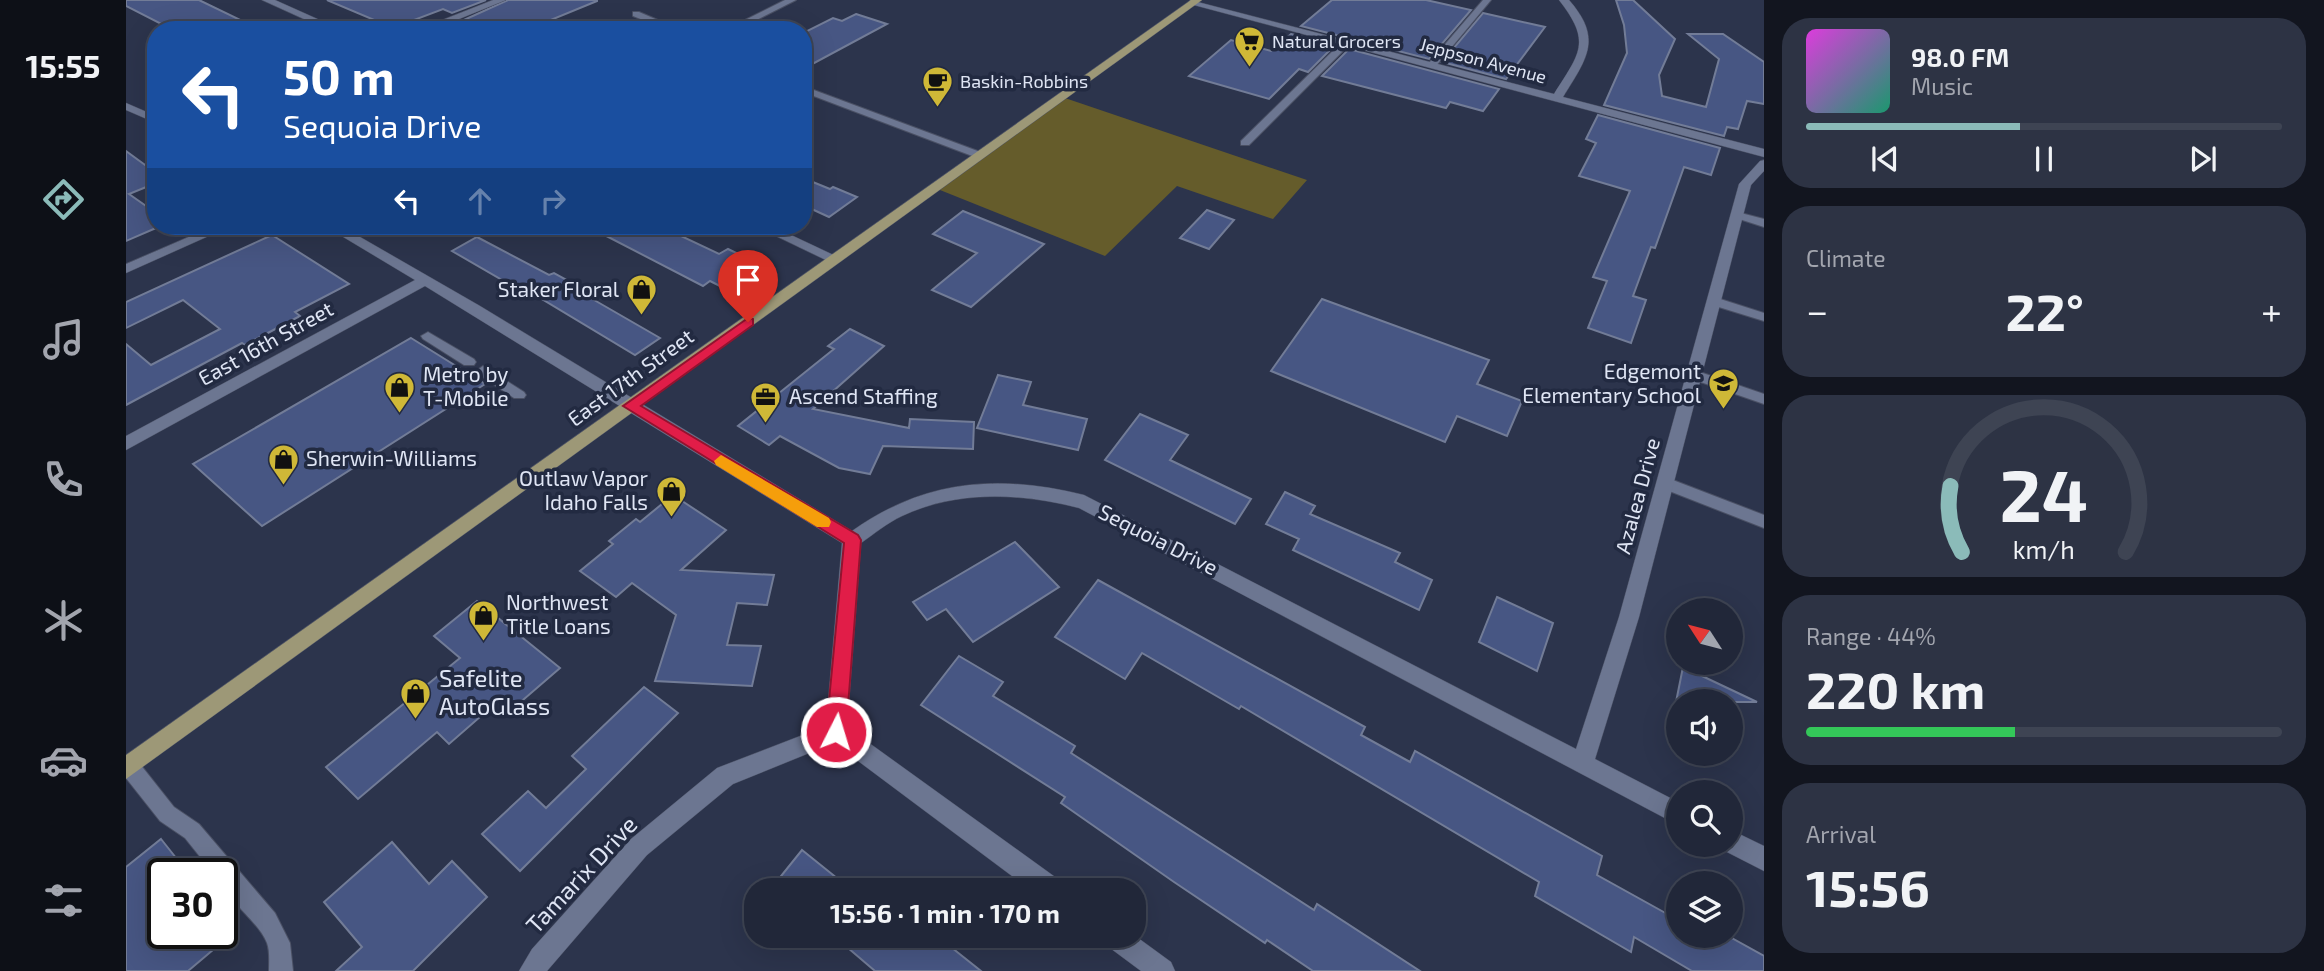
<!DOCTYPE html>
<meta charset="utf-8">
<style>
:root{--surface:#212739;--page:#2d3344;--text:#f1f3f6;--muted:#a2a5ae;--line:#3e4453;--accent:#8bbbb9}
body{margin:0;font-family:"Exo 2",sans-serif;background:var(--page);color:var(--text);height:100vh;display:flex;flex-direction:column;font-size:26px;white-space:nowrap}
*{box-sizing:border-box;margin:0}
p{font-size:23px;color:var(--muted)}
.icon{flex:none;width:38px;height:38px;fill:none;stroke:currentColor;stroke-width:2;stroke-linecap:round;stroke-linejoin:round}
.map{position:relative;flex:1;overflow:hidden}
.sheet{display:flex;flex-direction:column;gap:18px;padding:18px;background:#12151f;width:560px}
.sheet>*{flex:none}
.guide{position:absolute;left:21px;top:21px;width:665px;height:214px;border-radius:28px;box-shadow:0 7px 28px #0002,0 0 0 2px var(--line);background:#1a4fa0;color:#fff;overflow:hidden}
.needle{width:46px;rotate:306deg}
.buttons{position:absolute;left:1540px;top:598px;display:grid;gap:14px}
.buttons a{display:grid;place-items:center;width:77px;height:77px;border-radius:50%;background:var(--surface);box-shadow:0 7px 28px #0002,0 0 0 2px var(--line);font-size:35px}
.speed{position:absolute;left:21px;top:858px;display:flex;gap:14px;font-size:35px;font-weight:700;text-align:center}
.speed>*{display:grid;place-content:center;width:91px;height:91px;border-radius:50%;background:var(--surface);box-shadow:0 7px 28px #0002,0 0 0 2px var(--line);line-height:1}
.speed .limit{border:4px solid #111;border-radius:10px;background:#fff;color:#111}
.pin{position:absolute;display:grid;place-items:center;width:60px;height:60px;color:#fff;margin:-72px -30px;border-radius:50% 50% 50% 0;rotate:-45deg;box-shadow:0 0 7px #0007}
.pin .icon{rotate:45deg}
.me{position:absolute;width:77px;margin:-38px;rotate:5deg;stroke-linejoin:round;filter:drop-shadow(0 0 5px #0008)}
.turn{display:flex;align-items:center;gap:24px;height:147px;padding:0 21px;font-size:32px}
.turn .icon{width:91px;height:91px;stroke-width:2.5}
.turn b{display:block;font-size:49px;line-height:60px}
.lanes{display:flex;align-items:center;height:66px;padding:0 21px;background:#0003;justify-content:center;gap:35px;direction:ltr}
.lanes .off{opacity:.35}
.big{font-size:52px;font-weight:700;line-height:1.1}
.sheet .card{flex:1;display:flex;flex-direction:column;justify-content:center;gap:10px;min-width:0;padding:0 24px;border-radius:28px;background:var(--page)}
.sheet .dial{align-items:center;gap:0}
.dial svg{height:182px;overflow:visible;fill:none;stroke:var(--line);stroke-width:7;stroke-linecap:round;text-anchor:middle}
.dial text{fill:var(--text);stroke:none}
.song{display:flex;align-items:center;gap:21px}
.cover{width:84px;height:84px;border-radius:10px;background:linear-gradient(135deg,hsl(300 70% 55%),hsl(160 70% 35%))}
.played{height:7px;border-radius:4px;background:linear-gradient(90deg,var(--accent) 45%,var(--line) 45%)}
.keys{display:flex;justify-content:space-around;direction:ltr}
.heat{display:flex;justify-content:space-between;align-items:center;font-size:38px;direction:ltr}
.charge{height:10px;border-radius:5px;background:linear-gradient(90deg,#34c759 44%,var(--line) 0)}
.trip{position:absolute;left:618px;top:878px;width:402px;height:70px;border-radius:28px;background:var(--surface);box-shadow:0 7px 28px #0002,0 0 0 2px var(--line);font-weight:700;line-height:70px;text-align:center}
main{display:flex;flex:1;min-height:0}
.tab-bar{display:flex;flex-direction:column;width:126px;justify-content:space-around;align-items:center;background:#0d1017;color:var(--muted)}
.tab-bar .icon{width:49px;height:49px}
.tab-bar .on{color:var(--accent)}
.tab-bar b{font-size:32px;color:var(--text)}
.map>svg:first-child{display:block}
</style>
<main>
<nav class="tab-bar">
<b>15:55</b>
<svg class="icon on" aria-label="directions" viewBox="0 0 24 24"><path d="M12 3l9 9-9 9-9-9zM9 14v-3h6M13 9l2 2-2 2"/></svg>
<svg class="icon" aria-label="music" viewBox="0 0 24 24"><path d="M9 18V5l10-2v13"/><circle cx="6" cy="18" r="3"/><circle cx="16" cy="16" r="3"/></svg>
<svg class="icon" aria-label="phone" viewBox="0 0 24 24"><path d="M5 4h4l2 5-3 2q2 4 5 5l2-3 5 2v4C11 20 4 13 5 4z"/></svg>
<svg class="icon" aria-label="climate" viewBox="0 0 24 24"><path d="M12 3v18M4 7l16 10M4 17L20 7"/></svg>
<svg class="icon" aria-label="car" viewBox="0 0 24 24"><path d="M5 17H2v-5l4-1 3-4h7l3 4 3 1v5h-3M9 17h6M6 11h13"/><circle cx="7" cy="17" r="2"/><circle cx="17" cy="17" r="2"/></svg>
<svg class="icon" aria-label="filters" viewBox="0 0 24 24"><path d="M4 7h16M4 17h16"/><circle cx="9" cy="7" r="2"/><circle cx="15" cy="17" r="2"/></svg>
</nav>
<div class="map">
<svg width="1638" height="971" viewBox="0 0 1638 971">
<rect width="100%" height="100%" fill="#2c344c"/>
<!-- green -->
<polygon fill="#655c2b" points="936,97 1181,180 1147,219 1051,186 979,256 809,188"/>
<!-- building -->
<g fill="#475683" stroke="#727c97" stroke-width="2">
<polygon points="0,0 73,0 135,30 47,30 0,6"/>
<polygon points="201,0 360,0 326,13 317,9 267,28"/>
<polygon points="382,0 471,0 471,1 403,29 390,23 367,30 340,19"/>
<polygon points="1206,0 1300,0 1345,10 1303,59 1175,26"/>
<polygon points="1490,0 1507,0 1549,39 1533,75 1536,96 1580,107 1593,59 1562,34 1597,34 1638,62 1638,104 1621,101 1612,129 1601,127 1598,136 1478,105 1501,53 1498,25"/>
<polygon points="1357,13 1419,27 1380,79 1316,62"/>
<polygon points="730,14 761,24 677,69 677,33 707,18 716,21"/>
<polygon points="1165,34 1209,45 1182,72 1173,69 1143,99 1063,76 1105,40 1145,51"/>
<polygon points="1223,49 1373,89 1357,111 1324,102 1320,108 1196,76"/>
<polygon points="1472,115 1594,148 1585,175 1558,167 1529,248 1525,247 1507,296 1520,300 1505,343 1462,328 1481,281 1467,277 1504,191 1453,176 1470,143 1460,139"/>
<polygon points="0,151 30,173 30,183 3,194 30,213 30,228 0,241"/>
<polygon points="677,178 704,189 707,187 731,197 703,217 677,205"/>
<polygon points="1081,210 1108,220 1083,249 1054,238"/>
<polygon points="837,211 918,244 845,307 806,290 851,253 807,234"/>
<polygon points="461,226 534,226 593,254 602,249 631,263 596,287 584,281 577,286"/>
<polygon points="146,235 223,284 169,312 174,316 119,345 116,343 0,405 0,344 25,365 94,329 57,300 0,328 0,302"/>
<polygon points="351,237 423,275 428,273 461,291 456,293 534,338 509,355 394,286 390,288 326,251"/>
<polygon points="1196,299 1363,360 1351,384 1396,401 1381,436 1331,416 1319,442 1145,371"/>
<polygon points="724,329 758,346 687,409 783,428 784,419 848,422 847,449 757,446 744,474 713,468 654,436 643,445 612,426 708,349 702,346"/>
<polygon points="285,338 359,384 136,526 67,464"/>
<polygon points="872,375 905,382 897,405 961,419 952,450 851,428"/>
<polygon points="1014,414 1062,435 1044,460 1125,499 1109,524 979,460"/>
<polygon points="1159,492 1189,506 1184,514 1274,553 1269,562 1306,580 1293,610 1167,550 1173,539 1140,524"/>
<polygon points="547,495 600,530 555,570 648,575 641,605 611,603 601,645 635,646 626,686 529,681 550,615 506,583 490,597 454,571 487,544 483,541 510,519 514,522"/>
<polygon points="889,542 933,587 847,642 820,609 801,620 787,602"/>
<polygon points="972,580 1239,727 1235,735 1284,762 1289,751 1476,856 1471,875 1552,920 1552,936 1602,936 1638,956 1638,971 1566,971 1508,937 1505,952 1409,896 1413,882 1115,706 1113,709 1016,653 999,679 929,637"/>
<polygon points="1371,597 1427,623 1411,671 1353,642"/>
<polygon points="351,601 434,668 390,706 378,696 323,744 311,732 232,799 200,767 334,658 308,636"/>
<polygon points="833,656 877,682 867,696 949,746 945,753 1188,910 1191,904 1294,971 1187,971 1141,940 1139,943 1048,882 935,803 939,797 795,705"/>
<polygon points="1557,667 1631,702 1550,702"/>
<polygon points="518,687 552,713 394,871 356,834 402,791 420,808 460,769 446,756"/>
<polygon points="35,839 62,873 37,873 37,933 107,933 62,971 0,971 0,867"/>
<polygon points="266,842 303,884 326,861 361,897 287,971 210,971 236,947 198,902"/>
<polygon points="676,850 727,891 643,891"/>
<polygon points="708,936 811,936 855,971 749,971"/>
</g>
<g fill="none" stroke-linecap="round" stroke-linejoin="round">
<defs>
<g id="service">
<polygon points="659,0 670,0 611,30 599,30"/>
<polygon points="1357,0 1365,0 1309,67 1303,67 1303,63"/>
<polygon points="507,12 513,12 555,30 542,30 507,16"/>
<polygon points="1217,41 1225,43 1123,145 1115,145 1115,141"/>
<polygon points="677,86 857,153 858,155 849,157 677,92"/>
<polygon points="1611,212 1638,219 1638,227 1607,217 1605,215"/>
<polygon points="1588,297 1638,313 1638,321 1583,304 1583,298"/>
<polygon points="302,332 348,359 350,362 348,365 338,365 297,339 295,336"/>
<polygon points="357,366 398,392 400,395 398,398 388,398 352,374 350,371"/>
<polygon points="1568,370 1638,394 1638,404 1563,378 1561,375 1563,372"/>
<polygon points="1539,477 1638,515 1638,528 1533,487 1531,483"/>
<path d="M3,756L10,759L48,807L73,824L149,913L164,943L167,971H143C143,962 144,951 141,943C131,918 96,900 96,873H87L59,838L34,821L0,778V758Z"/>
</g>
<g id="minor">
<polygon points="136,0 149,0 216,30 202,30"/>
<polygon points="367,0 380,0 306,30 291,30"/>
<path d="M1064,0L1428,94C1454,53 1466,42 1433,0H1443C1477,39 1461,58 1437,97L1638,149V157L1064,4Z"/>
<polygon points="0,103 30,116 30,123 0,110"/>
<path d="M1638,160V171L1625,185L1513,617L1469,759L1552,802V825L953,508C895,493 831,490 776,516C761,523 748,534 735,543L721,727L936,882L939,891H906L708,743L607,784L521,855L421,971H393L406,949L505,839L591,768L700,726L716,543L299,286L0,450V436L289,280L199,226H215L354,306L726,531C799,479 873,474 958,495L1450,749L1493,617L1613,184L1634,161Z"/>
<polygon points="88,226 105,226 0,273 0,264"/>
<polygon points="629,226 646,226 716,259 709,263 704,262"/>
<polygon points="1605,830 1638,846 1638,871 1597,850 1595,845 1605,845"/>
<polygon points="1008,935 1045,962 1049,971 1015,971 980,945 977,936"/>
</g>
<polygon id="primary" points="1065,0 1076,0 0,779 0,755"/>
</defs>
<!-- service casing -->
<use href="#service" stroke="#4a5064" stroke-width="2"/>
<!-- minor casing -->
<use href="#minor" stroke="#4a5064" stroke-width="1"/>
<!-- primary casing -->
<use href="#primary" stroke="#4a5064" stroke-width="1"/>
<!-- service -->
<use href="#service" fill="#6c7691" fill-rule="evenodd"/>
<!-- minor -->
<use href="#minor" fill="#6c7691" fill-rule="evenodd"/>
<!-- primary -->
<use href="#primary" fill="#9d9877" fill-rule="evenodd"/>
</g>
<!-- route -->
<polygon fill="#e11d48" stroke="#92132f" stroke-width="2" points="622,318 627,319 627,325 515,406 732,535 735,540 720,732 717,738 710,741 703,738 700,732 718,543 497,406"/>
<!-- slow -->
<polygon fill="#f59e0b" points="595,455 703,518 705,522 703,527 691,527 590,465 588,461"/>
<!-- icons -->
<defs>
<symbol id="supermarket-pin" viewBox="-11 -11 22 30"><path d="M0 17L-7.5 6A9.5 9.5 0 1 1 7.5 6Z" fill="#cfb837" stroke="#222a41"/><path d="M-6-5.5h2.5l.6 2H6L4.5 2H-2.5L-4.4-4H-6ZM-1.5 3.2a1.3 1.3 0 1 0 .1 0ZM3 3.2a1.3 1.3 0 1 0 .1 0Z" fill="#111"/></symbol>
<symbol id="cafe-pin" viewBox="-11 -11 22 30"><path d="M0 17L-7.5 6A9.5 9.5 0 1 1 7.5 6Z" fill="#cfb837" stroke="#222a41"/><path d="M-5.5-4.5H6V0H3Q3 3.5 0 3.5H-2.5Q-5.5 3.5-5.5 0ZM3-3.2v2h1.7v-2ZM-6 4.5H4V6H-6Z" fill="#111"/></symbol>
<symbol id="shop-pin" viewBox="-11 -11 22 30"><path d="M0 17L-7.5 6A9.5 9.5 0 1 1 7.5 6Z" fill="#cfb837" stroke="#222a41"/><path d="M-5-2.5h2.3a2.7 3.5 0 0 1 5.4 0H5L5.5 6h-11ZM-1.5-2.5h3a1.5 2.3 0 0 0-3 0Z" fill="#111"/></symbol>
<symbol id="school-pin" viewBox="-11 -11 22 30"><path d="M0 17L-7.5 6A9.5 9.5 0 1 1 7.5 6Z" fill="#cfb837" stroke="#222a41"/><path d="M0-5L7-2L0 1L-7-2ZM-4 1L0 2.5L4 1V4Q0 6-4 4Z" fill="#111"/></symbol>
<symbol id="office-pin" viewBox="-11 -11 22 30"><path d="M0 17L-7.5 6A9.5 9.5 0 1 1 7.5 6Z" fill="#cfb837" stroke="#222a41"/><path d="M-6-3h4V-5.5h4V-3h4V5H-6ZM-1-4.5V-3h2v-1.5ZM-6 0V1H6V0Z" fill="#111"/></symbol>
</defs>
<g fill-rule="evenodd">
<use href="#supermarket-pin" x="1106" y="24" width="35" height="47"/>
<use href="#cafe-pin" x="794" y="64" width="35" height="47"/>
<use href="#shop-pin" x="498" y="272" width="35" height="47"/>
<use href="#school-pin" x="1580" y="366" width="35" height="47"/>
<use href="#shop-pin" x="256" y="370" width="35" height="47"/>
<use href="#office-pin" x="622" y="380" width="35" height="47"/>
<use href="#shop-pin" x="140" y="442" width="35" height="47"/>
<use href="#shop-pin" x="528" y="474" width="35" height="47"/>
<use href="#shop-pin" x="340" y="598" width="35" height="47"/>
<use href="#shop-pin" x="272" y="676" width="35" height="47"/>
</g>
<g text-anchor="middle" stroke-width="7" stroke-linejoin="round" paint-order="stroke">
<!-- far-poi labels -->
<g font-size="18" fill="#dfe5f4" stroke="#222a41" text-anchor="start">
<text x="1146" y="48">Natural Grocers</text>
<text x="834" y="88">Baskin-Robbins</text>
</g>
<!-- far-street labels -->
<g font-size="18" fill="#dfe5f4" stroke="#222a41">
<text transform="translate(1357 61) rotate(15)" y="6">Jeppson Avenue</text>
</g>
<!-- poi labels -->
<g font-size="21" fill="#dfe5f4" stroke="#222a41" text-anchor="start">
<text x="493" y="297" text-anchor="end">Staker Floral</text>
<text x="1575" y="379" text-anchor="end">Edgemont<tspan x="1575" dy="24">Elementary School</tspan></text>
<text x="297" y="382">Metro by<tspan x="297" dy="24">T-Mobile</tspan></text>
<text x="663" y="404">Ascend Staffing</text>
<text x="180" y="466">Sherwin-Williams</text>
<text x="522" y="486" text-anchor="end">Outlaw Vapor<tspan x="522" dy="24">Idaho Falls</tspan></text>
<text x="380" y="610">Northwest<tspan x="380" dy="24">Title Loans</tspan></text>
</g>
<!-- street labels -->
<g font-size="21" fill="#dfe5f4" stroke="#222a41">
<text transform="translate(140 344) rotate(-29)" y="7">East 16th Street</text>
<text transform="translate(505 378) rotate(-36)" y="7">East 17th Street</text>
<text transform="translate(1512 496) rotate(-75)" y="7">Azalea Drive</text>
<text transform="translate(1032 540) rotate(27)" y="7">Sequoia Drive</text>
</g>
<!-- near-poi labels -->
<g font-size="24" fill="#dfe5f4" stroke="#222a41" text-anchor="start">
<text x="313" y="687">Safelite<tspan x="313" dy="28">AutoGlass</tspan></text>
</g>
<!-- near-street labels -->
<g font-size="24" fill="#dfe5f4" stroke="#222a41">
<text transform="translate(456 875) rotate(-47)" y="8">Tamarix Drive</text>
</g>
</g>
</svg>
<div class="buttons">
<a><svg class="needle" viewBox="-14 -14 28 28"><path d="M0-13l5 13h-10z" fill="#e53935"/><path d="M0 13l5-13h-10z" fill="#a2a5ae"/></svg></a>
<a><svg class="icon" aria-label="sound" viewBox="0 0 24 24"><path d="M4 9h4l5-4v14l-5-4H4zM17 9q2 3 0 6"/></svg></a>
<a><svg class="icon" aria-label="search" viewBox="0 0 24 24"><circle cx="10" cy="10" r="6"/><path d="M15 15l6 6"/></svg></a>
<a><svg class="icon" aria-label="layers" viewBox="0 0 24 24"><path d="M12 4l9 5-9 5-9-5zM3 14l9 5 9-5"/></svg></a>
</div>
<div class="speed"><div class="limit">30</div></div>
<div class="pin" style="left:622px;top:322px;background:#d93025"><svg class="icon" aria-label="arrive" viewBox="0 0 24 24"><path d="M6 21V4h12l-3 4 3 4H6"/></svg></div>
<svg class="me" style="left:710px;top:732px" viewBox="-20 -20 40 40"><circle r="17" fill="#e11d48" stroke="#fff" stroke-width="3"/><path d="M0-11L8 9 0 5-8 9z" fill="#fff"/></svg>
<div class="trip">15:56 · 1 min · 170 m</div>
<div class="guide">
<div class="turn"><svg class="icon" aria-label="left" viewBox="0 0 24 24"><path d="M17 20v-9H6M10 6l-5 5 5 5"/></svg><div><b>50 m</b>Sequoia Drive</div></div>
<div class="lanes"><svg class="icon" aria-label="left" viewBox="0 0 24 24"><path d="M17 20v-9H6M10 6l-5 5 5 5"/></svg><svg class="icon off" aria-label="ahead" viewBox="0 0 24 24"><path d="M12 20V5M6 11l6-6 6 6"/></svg><svg class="icon off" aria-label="right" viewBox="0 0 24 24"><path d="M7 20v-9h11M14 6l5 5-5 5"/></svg></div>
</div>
</div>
<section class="sheet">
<div class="card">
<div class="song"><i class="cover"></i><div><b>98.0 FM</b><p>Music</p></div></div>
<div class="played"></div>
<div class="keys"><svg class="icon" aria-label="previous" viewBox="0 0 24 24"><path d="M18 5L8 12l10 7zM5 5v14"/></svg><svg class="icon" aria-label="pause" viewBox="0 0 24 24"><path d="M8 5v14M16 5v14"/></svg><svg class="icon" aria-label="next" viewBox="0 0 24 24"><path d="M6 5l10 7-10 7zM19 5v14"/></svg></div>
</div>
<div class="card"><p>Climate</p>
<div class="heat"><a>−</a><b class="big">22°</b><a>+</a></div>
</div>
<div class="card dial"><svg viewBox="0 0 100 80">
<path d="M14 69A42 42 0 1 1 86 69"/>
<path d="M14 69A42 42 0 0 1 9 40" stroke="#8bbbb9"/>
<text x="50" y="56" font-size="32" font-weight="700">24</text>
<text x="50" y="72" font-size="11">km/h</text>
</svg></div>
<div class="card"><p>Range · 44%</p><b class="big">220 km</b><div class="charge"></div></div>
<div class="card"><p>Arrival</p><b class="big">15:56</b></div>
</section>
</main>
